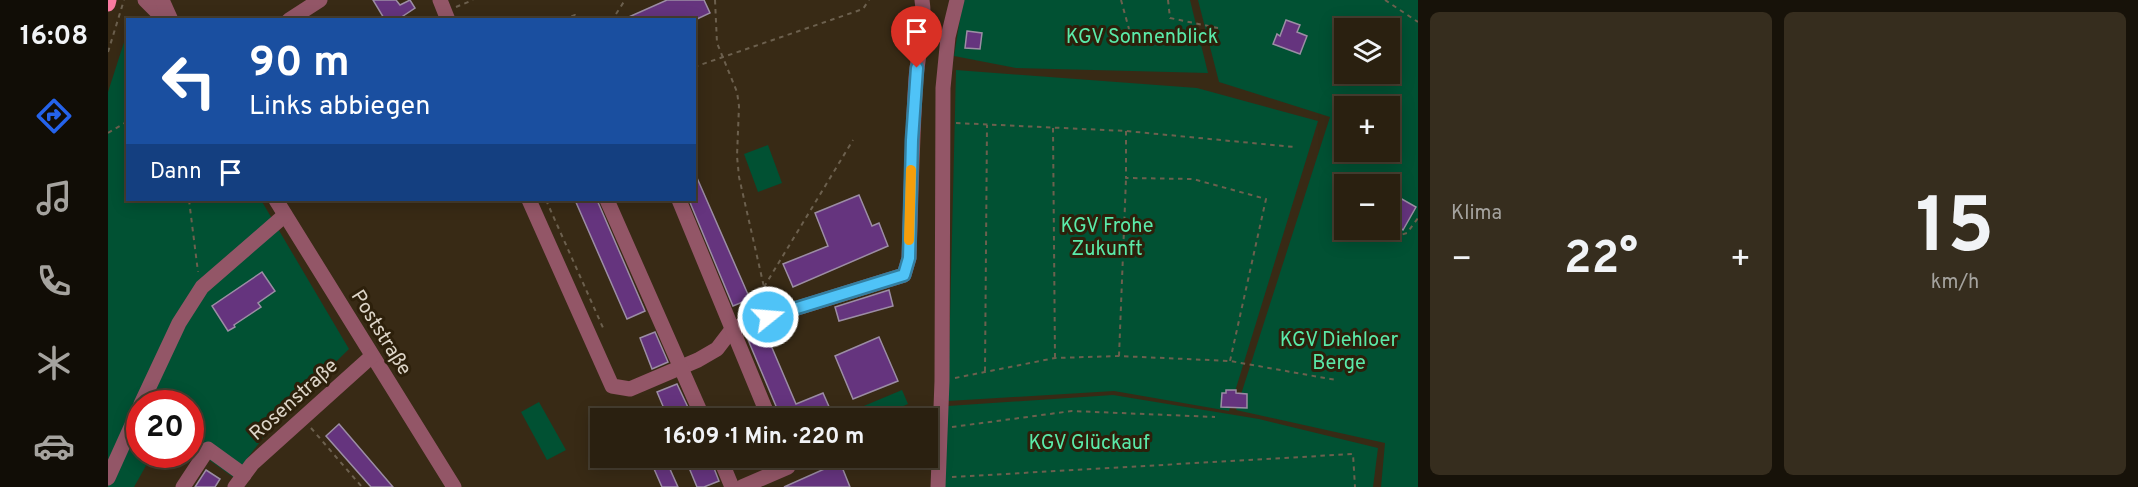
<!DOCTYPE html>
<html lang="de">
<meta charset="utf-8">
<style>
:root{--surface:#2a2010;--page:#362d1e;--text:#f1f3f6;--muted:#a5a39f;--line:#463e30;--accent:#2563eb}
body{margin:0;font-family:Overpass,sans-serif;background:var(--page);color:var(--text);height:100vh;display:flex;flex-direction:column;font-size:22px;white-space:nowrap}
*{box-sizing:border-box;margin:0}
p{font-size:20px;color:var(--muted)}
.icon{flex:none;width:33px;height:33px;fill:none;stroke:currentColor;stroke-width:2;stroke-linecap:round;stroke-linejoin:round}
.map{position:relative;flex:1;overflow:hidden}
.drawer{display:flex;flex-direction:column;gap:12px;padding:12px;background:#171209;width:720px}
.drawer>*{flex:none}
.hud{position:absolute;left:18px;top:18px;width:570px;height:183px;border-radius:0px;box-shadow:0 3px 15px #0003,0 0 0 2px var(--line);background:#1a4fa0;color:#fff;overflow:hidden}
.fabs{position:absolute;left:1226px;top:18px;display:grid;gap:12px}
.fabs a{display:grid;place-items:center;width:66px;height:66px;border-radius:0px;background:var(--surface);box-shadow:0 3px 15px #0003,0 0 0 2px var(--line);font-size:30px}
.speed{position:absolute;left:18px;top:390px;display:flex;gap:12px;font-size:30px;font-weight:700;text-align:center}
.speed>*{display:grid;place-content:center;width:78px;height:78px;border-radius:50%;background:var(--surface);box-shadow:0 3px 15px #0003,0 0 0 2px var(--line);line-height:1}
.speed .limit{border:9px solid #d22;background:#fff;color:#111}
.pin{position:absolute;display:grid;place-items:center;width:51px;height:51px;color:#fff;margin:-62px -26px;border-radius:50% 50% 50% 0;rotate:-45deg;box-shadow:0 0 6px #0007}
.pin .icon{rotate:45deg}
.me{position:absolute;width:66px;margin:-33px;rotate:73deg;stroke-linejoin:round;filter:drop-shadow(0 0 4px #0008)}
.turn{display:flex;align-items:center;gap:21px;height:126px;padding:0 24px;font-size:27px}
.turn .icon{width:78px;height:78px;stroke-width:2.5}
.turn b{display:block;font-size:42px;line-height:51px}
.then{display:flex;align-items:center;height:57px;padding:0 24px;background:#0003;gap:12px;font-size:22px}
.big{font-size:45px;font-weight:700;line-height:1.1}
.drawer .widget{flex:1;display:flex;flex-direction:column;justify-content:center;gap:9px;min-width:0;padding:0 21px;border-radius:9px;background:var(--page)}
.drawer .dial{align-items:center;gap:0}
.dial b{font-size:78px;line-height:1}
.heat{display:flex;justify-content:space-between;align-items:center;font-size:33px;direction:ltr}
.drawer .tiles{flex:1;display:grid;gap:12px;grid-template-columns:repeat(2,1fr)}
.trip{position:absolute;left:482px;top:408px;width:348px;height:60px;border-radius:0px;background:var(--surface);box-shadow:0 3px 15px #0003,0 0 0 2px var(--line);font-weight:700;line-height:60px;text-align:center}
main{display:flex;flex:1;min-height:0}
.dock{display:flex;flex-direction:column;width:108px;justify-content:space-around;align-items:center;background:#110d06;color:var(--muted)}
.dock .icon{width:42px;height:42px}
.dock .active{color:var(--accent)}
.dock b{font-size:27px;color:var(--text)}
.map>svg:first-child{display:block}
</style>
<main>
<nav class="dock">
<b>16:08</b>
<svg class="icon active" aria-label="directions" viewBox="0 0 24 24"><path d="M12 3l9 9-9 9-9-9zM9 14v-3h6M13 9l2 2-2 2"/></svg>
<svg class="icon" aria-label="music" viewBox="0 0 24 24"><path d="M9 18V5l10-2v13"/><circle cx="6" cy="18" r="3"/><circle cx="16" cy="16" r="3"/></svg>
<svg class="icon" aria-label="phone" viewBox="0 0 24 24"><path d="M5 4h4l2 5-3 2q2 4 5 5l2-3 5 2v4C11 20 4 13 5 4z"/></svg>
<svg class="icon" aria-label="climate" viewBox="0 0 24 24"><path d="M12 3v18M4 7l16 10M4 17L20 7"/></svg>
<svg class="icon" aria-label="car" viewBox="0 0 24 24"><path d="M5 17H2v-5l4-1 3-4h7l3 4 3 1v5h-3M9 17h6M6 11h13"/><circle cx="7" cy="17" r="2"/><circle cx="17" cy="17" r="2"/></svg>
</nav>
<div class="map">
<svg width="1310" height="487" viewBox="0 0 1310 487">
<rect width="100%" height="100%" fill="#382a15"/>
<!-- green -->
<g fill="#015133" fill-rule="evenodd">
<polygon points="855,0 1082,0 1100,73 908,68 846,56"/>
<path d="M1090,0H1310V487H1273L1277,443L1128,410L1222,117L1111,82ZM1236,28H1281V74H1236ZM1236,106H1281V152H1236ZM1236,184H1281V230H1236Z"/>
<polygon points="19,33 20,200 153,200 241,349 168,421 125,477 83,447 82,404 32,404 32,454 44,455 26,487 0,487 0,92"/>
<polygon points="848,70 1089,88 1210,121 1121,411 1006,391 840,401"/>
<polygon points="660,145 674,183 650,192 636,154"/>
<polygon points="794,390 800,404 789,409 793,418 755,418 751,408"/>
<polygon points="1005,395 1151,419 1270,448 1265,487 834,487 840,406"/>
<polygon points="431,402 458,450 439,460 413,412"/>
</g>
<!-- building -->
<g fill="#65347e" stroke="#9c8da5" stroke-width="1.5">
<polygon points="265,0 288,0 292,5 302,0 307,8 289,20 277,20"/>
<polygon points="559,0 596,0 602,13 587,20 514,20"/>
<polygon points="1178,20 1192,25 1189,32 1199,36 1192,54 1165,44 1169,34 1172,36"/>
<polygon points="859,31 874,33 872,49 857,48"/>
<polygon points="586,171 642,299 625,306 581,200 586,200"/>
<polygon points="751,195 764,226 771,223 780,246 685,287 675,264 720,246 707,213"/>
<polygon points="1292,198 1308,207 1295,230 1281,221 1281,218"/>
<polygon points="467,200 489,200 537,311 519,319"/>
<polygon points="154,272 167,291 150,303 153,307 126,325 127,327 120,331 104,306"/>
<polygon points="781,290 785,306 731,321 727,307"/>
<polygon points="656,329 688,404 715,393 726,418 673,418 638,335"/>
<polygon points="547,332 560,362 544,369 532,338"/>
<polygon points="771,337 790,381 745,399 727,356"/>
<polygon points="569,384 585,418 560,418 549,392"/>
<polygon points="1118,390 1128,390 1128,393 1139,394 1139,408 1113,407 1114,393 1118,393"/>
<polygon points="231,424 285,487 263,487 218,436"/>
<polygon points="554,458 557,458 570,487 554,487 543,462"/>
<polygon points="577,458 602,458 611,481 596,487 589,487"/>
<polygon points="732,462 742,487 676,487"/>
<polygon points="98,470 112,479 107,487 87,487"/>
</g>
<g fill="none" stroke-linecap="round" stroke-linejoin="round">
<!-- path -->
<g stroke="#6c604e" stroke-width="2" stroke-dasharray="4.5 4.5" stroke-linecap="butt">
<polyline points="607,0 609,43 629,92 631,106 629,156 631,177 656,287 645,308"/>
<polyline points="1013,0 1021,29"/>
<polyline points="1060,0 1062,18 1110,28"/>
<polyline points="1277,0 1310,22"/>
<polyline points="348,7 365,0"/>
<polyline points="508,14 517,0"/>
<polyline points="455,20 467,15 469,20"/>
<polyline points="0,52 16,0"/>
<polyline points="586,67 755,9 761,0"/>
<polyline points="848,123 1018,131 1186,147"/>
<polyline points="945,128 947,358"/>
<polyline points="1018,131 1018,178 1085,179 1158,199 1122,361"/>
<polyline points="0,133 20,121"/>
<polyline points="81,200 90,272"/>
<polyline points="438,200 496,330"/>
<polyline points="1286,237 1299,233 1310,218"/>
<polyline points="656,287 745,140"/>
<polyline points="1011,356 1018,179"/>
<polyline points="877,371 879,125"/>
<polyline points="847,378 947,358 1011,356 1122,361 1228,380"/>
<polyline points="844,427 964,411 1107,417"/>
<polyline points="203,428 254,487"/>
<polyline points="82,437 90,442"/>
<polyline points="844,477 1245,454 1247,487"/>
</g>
<!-- minor -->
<g stroke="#935667" stroke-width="15">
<polyline points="37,0 57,20"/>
<polyline points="54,0 63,20"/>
<polyline points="332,0 340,20"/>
<polyline points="181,20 212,0"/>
<polyline points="168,200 346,487"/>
<path d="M421,200L504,386L522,389L590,360L609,349L625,328L796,275L801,258C803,198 804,138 808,78C810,53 818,25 814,0"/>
<polyline points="499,200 595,418"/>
<polyline points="571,200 661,418"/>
<polyline points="33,404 71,323 94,287 177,215"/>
<polyline points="612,458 624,487"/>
<polyline points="0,478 32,407"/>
<polyline points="75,487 100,449 136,475"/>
<polyline points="127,487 144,464 264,356"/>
<polyline points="634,487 680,467 676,458"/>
<polyline points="830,487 834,381 835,88 840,37 849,0"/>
</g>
<!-- major -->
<polyline stroke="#f97ba1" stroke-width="15" points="0,4 1,0"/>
</g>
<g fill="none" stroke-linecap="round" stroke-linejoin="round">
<defs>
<polyline id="route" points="660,317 796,275 801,258 804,140 809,68"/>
</defs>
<!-- route casing -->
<use href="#route" stroke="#337fa1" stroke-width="15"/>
<!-- route -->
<use href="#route" stroke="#4fc3f7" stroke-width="10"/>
<!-- slow -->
<polyline stroke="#f59e0b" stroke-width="10" points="801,240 803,170"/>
</g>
<g text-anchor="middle" stroke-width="6" stroke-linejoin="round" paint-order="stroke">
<!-- park labels -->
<g font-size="20" fill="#5aeaa9" stroke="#2d200b">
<text x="1034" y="43">KGV Sonnenblick</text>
<text x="999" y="232">KGV Frohe<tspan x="999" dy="23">Zukunft</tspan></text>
<text x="1231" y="346">KGV Diehloer<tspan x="1231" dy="23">Berge</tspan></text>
<text x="981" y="449">KGV Glückauf</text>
</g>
<!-- street labels -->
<g font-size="20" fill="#ddd5c8" stroke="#2d200b">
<text transform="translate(274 332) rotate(58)" y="7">Poststraße</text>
<text transform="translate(185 399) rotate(-42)" y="7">Rosenstraße</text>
</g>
</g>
</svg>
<div class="fabs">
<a><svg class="icon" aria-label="layers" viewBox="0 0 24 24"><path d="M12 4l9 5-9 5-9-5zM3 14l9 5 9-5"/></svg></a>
<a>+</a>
<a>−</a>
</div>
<div class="speed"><div class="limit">20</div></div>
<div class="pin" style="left:809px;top:68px;background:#d93025"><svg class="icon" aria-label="arrive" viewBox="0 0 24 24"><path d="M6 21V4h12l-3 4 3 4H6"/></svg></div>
<svg class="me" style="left:660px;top:317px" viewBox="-20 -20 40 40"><circle r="17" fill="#4fc3f7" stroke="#fff" stroke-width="3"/><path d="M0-11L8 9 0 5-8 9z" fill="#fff"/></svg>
<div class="trip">16:09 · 1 Min. · 220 m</div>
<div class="hud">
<div class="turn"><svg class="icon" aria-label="left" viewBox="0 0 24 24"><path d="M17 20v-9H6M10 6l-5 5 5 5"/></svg><div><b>90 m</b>Links abbiegen</div></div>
<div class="then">Dann<svg class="icon" aria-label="arrive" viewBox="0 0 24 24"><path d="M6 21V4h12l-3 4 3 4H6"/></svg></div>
</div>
</div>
<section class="drawer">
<div class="tiles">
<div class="widget"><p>Klima</p>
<div class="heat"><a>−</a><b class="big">22°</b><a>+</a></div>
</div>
<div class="widget dial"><b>15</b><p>km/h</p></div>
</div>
</section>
</main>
